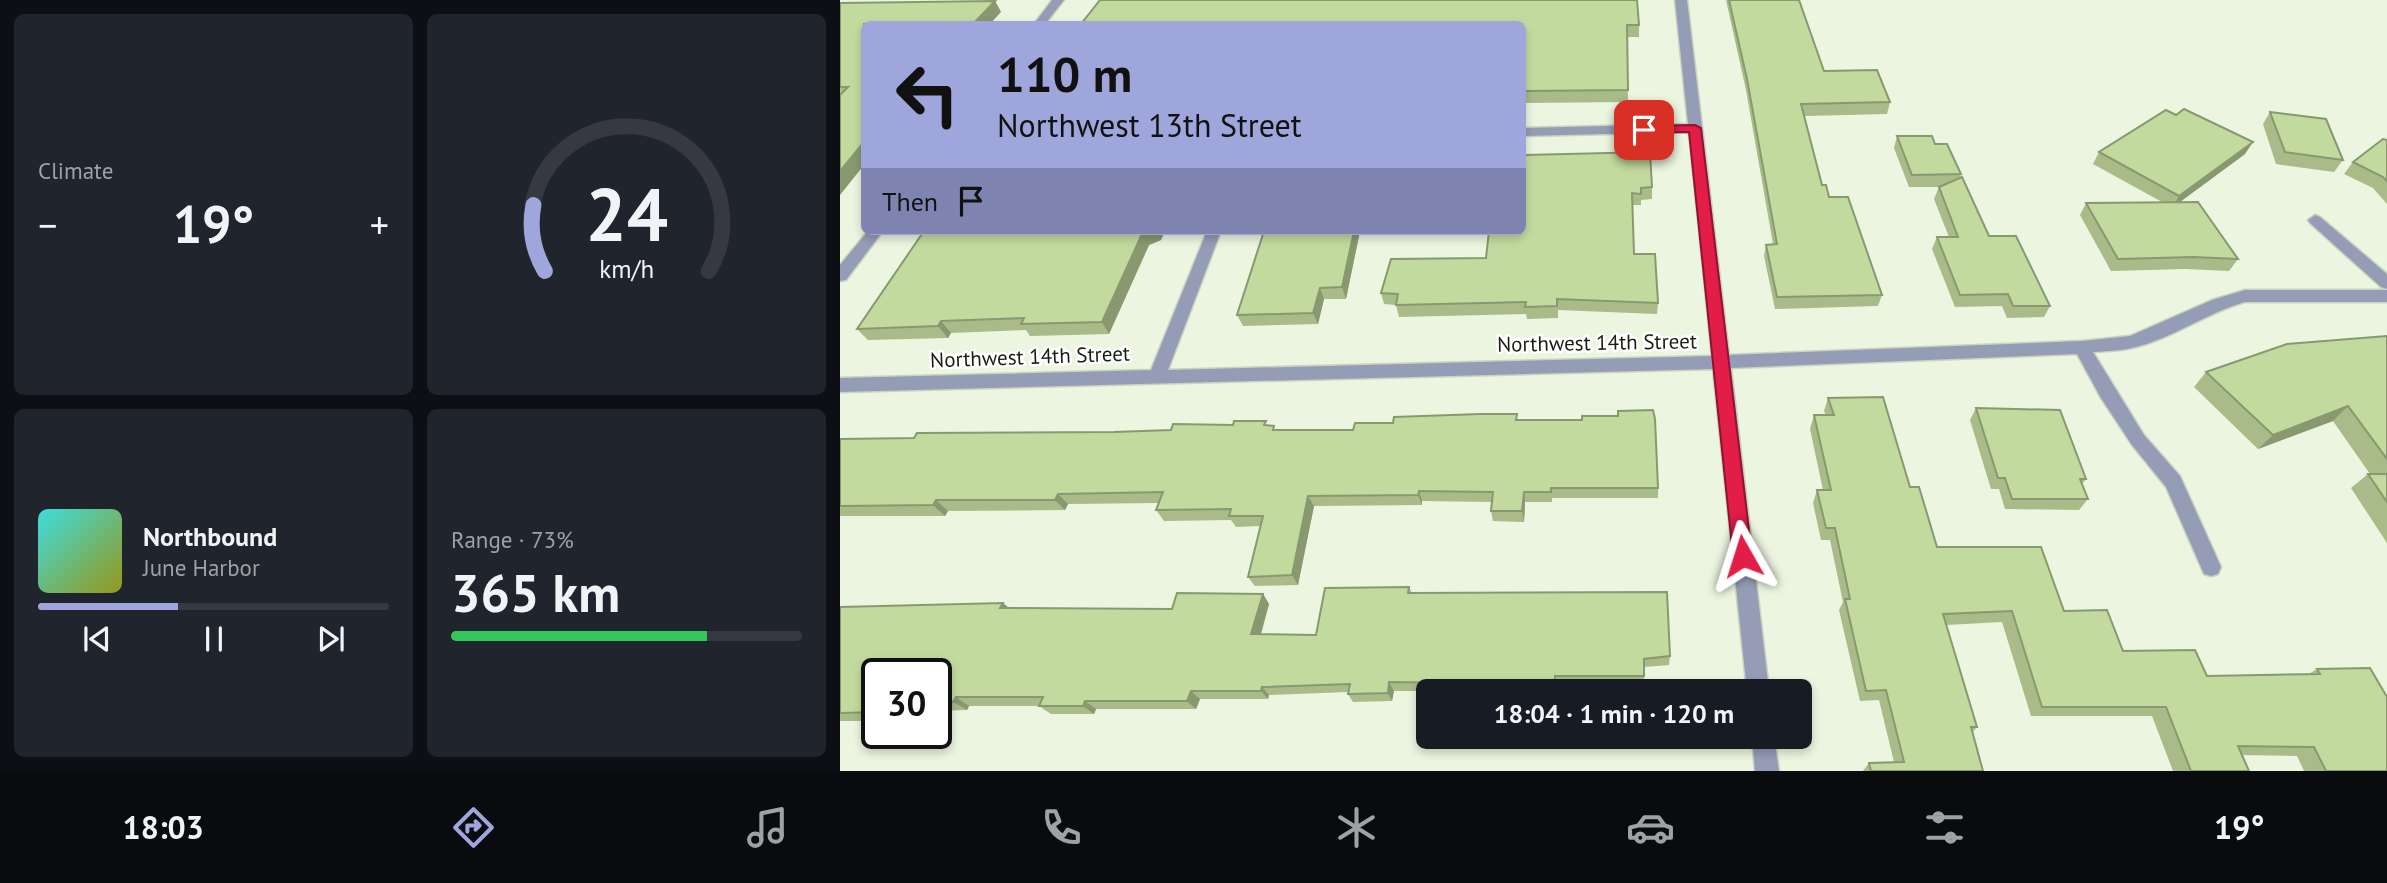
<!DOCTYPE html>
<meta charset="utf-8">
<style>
:root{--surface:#171b24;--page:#20242c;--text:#f1f3f6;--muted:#9ea1a6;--line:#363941;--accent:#9ea6db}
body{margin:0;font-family:"PT Sans",sans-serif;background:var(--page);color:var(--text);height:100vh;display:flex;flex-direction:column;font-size:26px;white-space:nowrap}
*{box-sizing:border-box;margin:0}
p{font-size:23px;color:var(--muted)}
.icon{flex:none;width:38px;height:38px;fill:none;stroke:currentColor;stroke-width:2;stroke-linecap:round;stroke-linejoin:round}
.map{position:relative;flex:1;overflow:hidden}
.sheet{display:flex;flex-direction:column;gap:14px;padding:14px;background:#0d0f14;width:840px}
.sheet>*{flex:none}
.top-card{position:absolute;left:21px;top:21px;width:665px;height:214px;border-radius:10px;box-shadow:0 4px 10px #0003;background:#9ea6db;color:#111;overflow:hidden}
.speed{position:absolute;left:21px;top:658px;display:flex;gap:14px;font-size:35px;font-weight:700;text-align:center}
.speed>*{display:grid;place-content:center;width:91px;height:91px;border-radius:50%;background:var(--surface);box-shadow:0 4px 10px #0003;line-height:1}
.speed .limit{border:4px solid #111;border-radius:10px;background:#fff;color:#111}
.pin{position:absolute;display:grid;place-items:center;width:60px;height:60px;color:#fff;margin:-30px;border-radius:14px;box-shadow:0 4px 10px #0006}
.me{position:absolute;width:77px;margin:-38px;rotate:354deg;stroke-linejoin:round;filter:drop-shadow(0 0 5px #0008)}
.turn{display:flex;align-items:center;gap:24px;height:147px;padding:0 21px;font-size:32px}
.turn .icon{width:91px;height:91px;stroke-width:2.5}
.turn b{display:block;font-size:49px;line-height:60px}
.then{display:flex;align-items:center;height:66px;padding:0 21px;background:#0003;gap:14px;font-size:26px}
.big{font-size:52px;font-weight:600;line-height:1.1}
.sheet .widget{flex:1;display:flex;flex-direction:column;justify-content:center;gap:10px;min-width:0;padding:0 24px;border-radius:10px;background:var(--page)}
.sheet .dial{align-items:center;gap:0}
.dial svg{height:182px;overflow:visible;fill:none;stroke:var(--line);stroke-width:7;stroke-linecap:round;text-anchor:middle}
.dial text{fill:var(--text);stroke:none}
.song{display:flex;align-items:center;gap:21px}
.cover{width:84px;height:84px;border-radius:10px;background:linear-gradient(135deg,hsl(180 70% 55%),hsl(60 70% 35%))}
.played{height:7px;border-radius:4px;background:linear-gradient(90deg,var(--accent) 40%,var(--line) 40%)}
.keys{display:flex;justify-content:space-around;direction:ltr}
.heat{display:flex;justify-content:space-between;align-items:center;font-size:38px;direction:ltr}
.charge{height:10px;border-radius:5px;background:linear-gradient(90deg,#34c759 73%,var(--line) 0)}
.sheet .tiles{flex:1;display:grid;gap:14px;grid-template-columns:repeat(2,1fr)}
.trip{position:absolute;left:576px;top:679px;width:396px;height:70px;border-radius:10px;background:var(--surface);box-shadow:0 4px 10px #0003;font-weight:600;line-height:70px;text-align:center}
.menu{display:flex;height:112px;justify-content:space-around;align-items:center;background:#090b0e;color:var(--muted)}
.menu .icon{width:49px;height:49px}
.menu .selected{color:var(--accent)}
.menu b{font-size:32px;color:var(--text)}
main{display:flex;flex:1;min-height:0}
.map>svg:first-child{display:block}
</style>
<main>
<section class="sheet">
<div class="tiles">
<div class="widget"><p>Climate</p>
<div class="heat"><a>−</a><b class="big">19°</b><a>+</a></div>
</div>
<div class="widget dial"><svg viewBox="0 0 100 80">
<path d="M14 69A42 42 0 1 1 86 69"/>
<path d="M14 69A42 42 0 0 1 9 40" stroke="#9ea6db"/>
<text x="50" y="56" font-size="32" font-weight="700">24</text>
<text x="50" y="72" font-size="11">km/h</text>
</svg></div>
<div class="widget">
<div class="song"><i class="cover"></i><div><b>Northbound</b><p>June Harbor</p></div></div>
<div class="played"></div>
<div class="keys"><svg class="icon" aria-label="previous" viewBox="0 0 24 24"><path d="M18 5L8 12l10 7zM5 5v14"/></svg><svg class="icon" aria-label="pause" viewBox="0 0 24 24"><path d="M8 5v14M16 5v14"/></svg><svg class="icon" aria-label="next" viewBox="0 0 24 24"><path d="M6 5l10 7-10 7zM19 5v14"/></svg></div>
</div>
<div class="widget"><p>Range · 73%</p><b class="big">365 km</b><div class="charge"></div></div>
</div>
</section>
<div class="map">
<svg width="1547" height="771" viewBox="0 0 1547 771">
<rect width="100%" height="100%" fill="#ecf5e0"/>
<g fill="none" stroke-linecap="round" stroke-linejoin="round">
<defs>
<g id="street">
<polygon points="212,0 224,0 205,24 194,24"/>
<path d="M835,0H847L889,355L1242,341L1290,336L1372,300L1405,290H1547V302H1405C1366,313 1332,339 1292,348C1280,351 1266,351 1253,352L1304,435L1340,476L1381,567L1378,574L1371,576L1364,574L1326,487L1292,445L1261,398L1237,354L891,368L929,691H907L873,369L0,392V378L311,370L367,231H381L328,370L872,356L849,132L682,136V128L848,124Z"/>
<polygon points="1475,215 1480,217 1547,274 1547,289 1541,287 1470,223 1468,220"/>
<polygon points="28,231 43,231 6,280 0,281 0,265"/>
<polygon points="912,737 934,737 939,771 915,771"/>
</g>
</defs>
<!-- street casing -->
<use href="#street" stroke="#cad2c0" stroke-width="3"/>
<!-- street -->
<use href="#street" fill="#959db6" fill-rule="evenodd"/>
</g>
<!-- wall -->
<g fill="#a8bb89">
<polygon points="886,0 959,0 984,71 1050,102 1047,114 964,116 982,185 1042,295 1038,306 935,309 924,256 926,245 933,244 906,90"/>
<polygon points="155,1 161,12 24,24 0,195 0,3"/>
<polygon points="682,24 799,25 799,37 787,37 788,102 682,103"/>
<polygon points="1430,112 1503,160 1494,172 1436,164 1423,124"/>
<polygon points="1057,136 1095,144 1121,174 1120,179 1149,236 1210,306 1204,317 1167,318 1162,306 1115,307 1092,249 1097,237 1109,237 1094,199 1099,187 1100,187 1069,187 1054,148"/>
<polygon points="1547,140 1547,204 1533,188 1504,174 1513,162"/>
<polygon points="1259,152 1405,154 1339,202 1398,259 1389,271 1345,269 1271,271 1240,215 1246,203 1322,202 1253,164"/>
<polygon points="682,155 812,187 812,199 801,200 801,205 792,205 794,254 818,303 817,314 718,310 718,318 687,319 686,314 559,317 556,305 544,304 541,293 646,258"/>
<polygon points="84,231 325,231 321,240 309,245 269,334 190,336 186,330 111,333 108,338 28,340 17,329"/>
<polygon points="424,231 520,231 506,299 484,299 478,324 403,326 397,315"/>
<polygon points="1547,336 1547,543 1511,488 1528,474 1530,474 1493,421 1418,449 1354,387 1366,372"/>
<polygon points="988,398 1070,487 1097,547 1224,611 1283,651 1367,676 1467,675 1477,669 1547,771 1464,771 1457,756 1402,755 1409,771 1333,771 1312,716 1191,716 1162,622 1106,625 1137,727 1133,732 1143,771 1054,762 1039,700 1020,701 999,610 1003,602 990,540 981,540 973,503 977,490 983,490 970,429 974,415 986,415 984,411"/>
<polygon points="1136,408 1246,479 1242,484 1248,499 1239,510 1165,509 1159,489 1151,489 1130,420"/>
<polygon points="677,414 677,420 818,488 818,498 712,498 712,502 685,502 684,522 653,521 651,511 652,502 582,501 582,505 474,506 458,585 415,586 408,577 420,526 396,527 391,520 324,521 316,510 319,503 228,504 225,510 108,511 105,516 0,516 0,439 74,438 274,432 428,426 436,430 513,430 553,423"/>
<polygon points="569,587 572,593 830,656 829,665 804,667 804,685 716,685 716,689 669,689 669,691 554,691 552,701 513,702 508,694 508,692 429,695 428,699 360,699 356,709 256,709 254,714 211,714 199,706 129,706 127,710 96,711 96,674 37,674 37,721 0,721 0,607 163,603 169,608 332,609 423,594 429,604 421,635 476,635"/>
<polygon points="1029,763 1031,771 1023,771"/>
</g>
<!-- shaded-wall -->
<g fill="#88996f">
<polygon points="155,1 161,12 150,24 133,24"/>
<polygon points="24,142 24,165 0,195 0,171"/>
<polygon points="1413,142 1405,154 1332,208 1339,196"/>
<polygon points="308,231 325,231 321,240 309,245 269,334 262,322 302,234"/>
<polygon points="514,231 520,231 506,299 502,287"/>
<polygon points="480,288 484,299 478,324 473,313"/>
<polygon points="101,321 111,333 108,338 98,326"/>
<polygon points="1508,406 1493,421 1418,449 1433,435"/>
<polygon points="579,491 582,501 582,505 578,495"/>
<polygon points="684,492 685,502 684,522 682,511"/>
<polygon points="218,494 228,504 225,510 215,500"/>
<polygon points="468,496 474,506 458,585 452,575"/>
<polygon points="96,500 108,511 105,516 93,505"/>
<polygon points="423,594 429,604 418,643 411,634"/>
<polygon points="163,603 174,612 160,608"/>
<polygon points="549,682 554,691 552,701 548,693"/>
<polygon points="422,687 429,695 428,699 421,691"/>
<polygon points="351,691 360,699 356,709 347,701"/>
<polygon points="116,697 129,706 127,710 113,702"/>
<polygon points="245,701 256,709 254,714 243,706"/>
</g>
<!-- building -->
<g fill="#c3da9f" stroke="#88996f" stroke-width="2">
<polygon points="260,0 797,0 799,25 787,25 788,90 682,91 682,24 241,24"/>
<polygon points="889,0 959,0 984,71 1037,70 1050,102 961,104 982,185 986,185 989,197 1008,197 1042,295 937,297 926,245 937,244 907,79"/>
<polygon points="155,1 133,24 24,24 24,142 0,171 0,95 8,87 0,87 0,3"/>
<polygon points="1344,109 1413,142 1339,196 1259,152 1326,110 1336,115"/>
<polygon points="1430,112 1486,119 1503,160 1445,152"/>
<polygon points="1057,136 1092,136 1095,144 1107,144 1121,174 1072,175"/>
<polygon points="1543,139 1547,140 1547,181 1543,177 1513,162"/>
<polygon points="810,152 812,187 801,188 801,194 792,193 794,254 815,254 818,303 717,299 717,306 685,307 686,302 556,305 558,294 541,293 551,259 646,258 649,231 682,231 682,155"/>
<polygon points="1122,177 1149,236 1176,236 1210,306 1173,306 1168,294 1120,295 1097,237 1118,237 1099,187"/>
<polygon points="1358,202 1398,259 1353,257 1278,259 1246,203"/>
<polygon points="84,231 308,231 302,234 262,322 181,324 184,318 101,321 98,326 17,329"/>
<polygon points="424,231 514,231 502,287 480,288 473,313 397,315"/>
<polygon points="1547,336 1547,459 1508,406 1433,435 1366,372 1447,344"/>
<polygon points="1043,397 1070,487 1079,487 1097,547 1201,547 1224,611 1267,610 1283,651 1355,650 1367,676 1480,674 1477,669 1530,668 1547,697 1547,771 1486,771 1474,747 1398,746 1409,771 1351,771 1326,707 1202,707 1172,611 1103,614 1137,727 1131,727 1143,771 1031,771 1029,763 1064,762 1046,690 1026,691 1005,599 1010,599 995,528 986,528 977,490 991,490 974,415 994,415 988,398"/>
<polygon points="1136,408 1220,410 1246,479 1240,479 1248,499 1172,499 1165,478 1158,478"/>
<polygon points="813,410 815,419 818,488 711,488 711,492 684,492 682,511 651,511 653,492 579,491 578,495 468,496 452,575 408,577 423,516 389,516 391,509 316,510 323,492 218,494 215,500 96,500 93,505 0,506 0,439 74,438 77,433 274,432 331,430 333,424 393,425 394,421 426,421 424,425 434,426 433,430 513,430 515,423 553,423 554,417 641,414 677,414 676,420 742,420 742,416 778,416 778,411"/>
<polygon points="1528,474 1547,474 1547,502"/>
<polygon points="569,587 568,593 827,592 830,656 804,659 804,676 715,676 715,681 667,680 666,689 621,688 622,683 549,682 548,693 508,694 510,684 422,687 421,691 351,691 347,701 245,701 243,706 199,706 203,697 116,697 113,702 96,703 96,674 37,674 37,712 0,713 0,607 163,603 160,608 332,609 337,593 423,594 411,634 476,635 485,588"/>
</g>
<!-- route -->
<polygon fill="#e11d48" stroke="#92132f" stroke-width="2" points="855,125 861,128 912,556 909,562 903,564 896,562 893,556 849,132 804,133 798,130 804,126"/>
<g text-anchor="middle" stroke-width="5" stroke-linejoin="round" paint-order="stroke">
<!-- street labels -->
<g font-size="21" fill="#1a1d15" stroke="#fff">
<text transform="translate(757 343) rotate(-1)" y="7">Northwest 14th Street</text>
<text transform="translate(190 357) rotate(-2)" y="7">Northwest 14th Street</text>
</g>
</g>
</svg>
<div class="speed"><div class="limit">30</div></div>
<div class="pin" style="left:804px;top:130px;background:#d93025"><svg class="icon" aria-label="arrive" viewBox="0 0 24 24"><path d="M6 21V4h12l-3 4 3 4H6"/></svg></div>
<svg class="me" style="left:903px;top:556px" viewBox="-20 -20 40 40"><path d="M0-17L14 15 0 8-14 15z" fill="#e11d48" stroke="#fff" stroke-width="4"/></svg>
<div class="trip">18:04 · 1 min · 120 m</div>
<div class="top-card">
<div class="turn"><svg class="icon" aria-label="left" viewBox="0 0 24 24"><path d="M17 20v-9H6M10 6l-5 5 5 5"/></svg><div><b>110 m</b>Northwest 13th Street</div></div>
<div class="then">Then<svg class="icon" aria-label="arrive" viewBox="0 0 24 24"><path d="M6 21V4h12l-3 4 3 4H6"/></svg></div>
</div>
</div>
</main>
<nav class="menu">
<b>18:03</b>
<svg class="icon selected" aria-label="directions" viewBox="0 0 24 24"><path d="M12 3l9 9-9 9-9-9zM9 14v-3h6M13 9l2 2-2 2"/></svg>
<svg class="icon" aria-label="music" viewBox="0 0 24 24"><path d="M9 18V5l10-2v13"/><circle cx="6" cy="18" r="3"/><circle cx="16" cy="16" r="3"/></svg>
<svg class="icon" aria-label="phone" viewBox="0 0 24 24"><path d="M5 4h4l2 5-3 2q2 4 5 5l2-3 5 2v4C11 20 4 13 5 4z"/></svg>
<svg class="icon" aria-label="climate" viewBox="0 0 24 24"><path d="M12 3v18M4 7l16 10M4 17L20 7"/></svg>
<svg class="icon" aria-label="car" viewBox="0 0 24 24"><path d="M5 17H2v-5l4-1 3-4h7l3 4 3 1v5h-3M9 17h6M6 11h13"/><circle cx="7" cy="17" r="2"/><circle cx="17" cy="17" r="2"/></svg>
<svg class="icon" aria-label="filters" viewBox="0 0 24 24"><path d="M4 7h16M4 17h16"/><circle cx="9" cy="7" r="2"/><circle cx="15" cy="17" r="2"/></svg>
<b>19°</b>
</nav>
